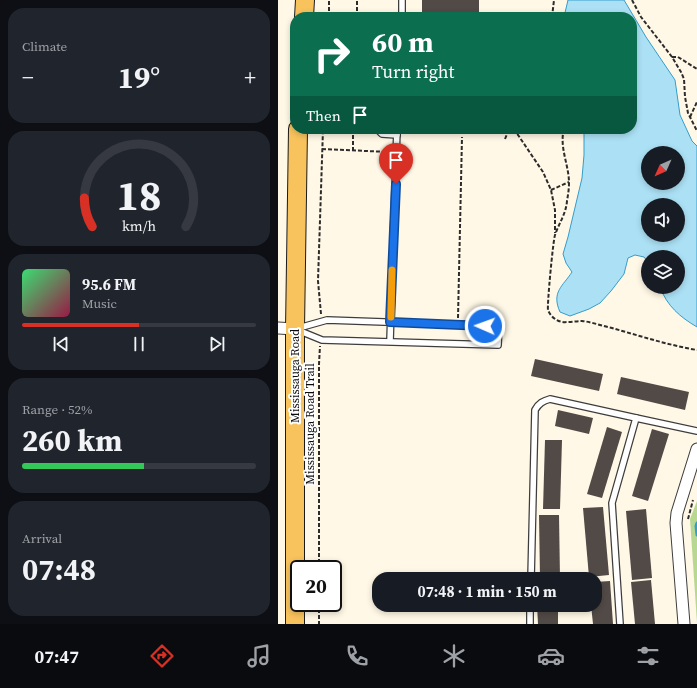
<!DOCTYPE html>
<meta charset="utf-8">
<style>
:root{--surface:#171b24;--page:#20242c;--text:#f1f3f6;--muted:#9ea1a6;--line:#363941;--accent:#d93025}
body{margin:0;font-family:"Source Serif 4",serif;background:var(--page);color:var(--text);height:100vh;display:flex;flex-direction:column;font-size:15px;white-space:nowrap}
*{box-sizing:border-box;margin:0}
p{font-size:13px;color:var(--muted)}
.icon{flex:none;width:22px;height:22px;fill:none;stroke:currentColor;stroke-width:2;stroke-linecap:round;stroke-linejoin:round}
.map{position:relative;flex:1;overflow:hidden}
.details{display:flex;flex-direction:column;gap:8px;padding:8px;background:#0d0f14;width:278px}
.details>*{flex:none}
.hud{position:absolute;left:12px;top:12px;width:347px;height:122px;border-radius:16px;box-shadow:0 2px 6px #0003;background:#0b6e4f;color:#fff;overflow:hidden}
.needle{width:26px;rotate:225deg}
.tools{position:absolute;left:363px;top:146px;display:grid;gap:8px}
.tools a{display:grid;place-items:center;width:44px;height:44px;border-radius:50%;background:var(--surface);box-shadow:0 2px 6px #0003;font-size:20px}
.speed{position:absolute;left:12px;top:560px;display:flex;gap:8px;font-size:20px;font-weight:700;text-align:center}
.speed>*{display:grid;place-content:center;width:52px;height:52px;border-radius:50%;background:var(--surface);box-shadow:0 2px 6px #0003;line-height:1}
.speed .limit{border:2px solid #111;border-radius:6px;background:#fff;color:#111}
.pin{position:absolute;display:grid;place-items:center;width:34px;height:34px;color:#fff;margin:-41px -17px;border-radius:50% 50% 50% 0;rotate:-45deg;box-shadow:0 0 4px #0007}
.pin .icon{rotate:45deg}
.me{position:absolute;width:44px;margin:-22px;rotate:272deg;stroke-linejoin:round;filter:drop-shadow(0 0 3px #0008)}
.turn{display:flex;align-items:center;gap:14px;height:84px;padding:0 16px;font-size:18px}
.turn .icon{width:52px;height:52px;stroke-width:2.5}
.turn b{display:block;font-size:28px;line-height:34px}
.then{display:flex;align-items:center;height:38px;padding:0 16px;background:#0003;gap:8px;font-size:15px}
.big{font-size:30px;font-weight:700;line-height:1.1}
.details .tile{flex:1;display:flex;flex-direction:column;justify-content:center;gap:6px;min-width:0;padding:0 14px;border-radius:16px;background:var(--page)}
.details .dial{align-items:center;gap:0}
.dial svg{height:104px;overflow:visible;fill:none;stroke:var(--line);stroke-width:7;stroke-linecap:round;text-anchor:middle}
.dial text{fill:var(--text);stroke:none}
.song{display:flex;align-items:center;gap:12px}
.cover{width:48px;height:48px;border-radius:6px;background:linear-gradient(135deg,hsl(140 70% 55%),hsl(340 70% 35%))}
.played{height:4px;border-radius:2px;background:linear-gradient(90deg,var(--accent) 50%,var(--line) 50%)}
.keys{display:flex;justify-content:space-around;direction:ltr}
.heat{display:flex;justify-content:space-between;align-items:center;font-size:22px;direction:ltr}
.charge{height:6px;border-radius:3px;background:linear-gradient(90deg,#34c759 52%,var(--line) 0)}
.trip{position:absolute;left:94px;top:572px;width:230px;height:40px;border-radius:16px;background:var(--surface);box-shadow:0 2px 6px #0003;font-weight:700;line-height:40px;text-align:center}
.menu{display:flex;height:64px;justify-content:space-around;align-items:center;background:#090b0e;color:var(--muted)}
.menu .icon{width:28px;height:28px}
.menu .active{color:var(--accent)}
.menu b{font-size:18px;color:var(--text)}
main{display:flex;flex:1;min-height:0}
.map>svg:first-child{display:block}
</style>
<main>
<section class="details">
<div class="tile"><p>Climate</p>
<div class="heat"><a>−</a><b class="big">19°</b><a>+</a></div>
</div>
<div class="tile dial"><svg viewBox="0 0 100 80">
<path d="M14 69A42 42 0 1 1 86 69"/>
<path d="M14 69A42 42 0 0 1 8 47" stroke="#d93025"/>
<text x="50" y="56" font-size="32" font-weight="700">18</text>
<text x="50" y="72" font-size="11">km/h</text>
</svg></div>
<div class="tile">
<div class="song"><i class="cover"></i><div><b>95.6 FM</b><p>Music</p></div></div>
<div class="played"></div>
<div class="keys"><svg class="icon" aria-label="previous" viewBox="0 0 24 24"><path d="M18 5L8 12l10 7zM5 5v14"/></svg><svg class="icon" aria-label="pause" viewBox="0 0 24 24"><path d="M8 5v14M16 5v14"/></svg><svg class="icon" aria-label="next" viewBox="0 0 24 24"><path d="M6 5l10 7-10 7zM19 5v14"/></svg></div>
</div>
<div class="tile"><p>Range · 52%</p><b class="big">260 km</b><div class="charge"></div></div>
<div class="tile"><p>Arrival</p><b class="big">07:48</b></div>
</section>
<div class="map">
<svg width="419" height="624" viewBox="0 0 419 624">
<rect width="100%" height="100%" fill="#fff8e6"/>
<!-- forest -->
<polygon fill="#b8d891" points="419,501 419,623 412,519"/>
<!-- water -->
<path fill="#ace1f5" stroke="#349dcb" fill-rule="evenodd" d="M290,0H346L368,37L397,80L402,115L414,141L419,146V327C402,317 389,306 382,287H400V257H370V262L366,257L357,255L350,258L346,274L333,291L322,303L311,309L292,316L282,312C273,292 285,286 294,272L288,263L285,254L290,237L304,178L306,155V129H354V17H286ZM370,153H400V183H370ZM370,205H400V235H370Z"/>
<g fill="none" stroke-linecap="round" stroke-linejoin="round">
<!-- stream -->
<polyline stroke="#349dcb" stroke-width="3" points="419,523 418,526 419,535"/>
</g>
<!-- building -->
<g fill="#524a46">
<rect x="144" y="0" width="57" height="17"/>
<polygon points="257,359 325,374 321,391 253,376"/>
<polygon points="343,377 411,392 407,410 339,394"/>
<polygon points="280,410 315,418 311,434 277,426"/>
<polygon points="329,427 344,432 324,498 309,494"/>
<polygon points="374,429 391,434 370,501 354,496"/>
<polygon points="267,440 284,440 282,509 265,509"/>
<polygon points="325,507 331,575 311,577 305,508"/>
<polygon points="368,509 374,578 354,580 348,511"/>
<polygon points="261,515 281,515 282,579 262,579"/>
<polygon points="373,580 377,624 357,624 353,582"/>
<polygon points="332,581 335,624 315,624 313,605 317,605 317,582"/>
<polygon points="259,605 280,605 280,624 260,624"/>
</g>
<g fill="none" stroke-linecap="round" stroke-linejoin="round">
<defs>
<g id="service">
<polyline points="124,17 124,0"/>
<polyline points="99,129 104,134 119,135"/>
<polygon points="49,320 221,326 220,345 44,340 17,329"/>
<polyline points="112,341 119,129"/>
<polyline points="358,418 419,431"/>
<path d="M253,579L257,410C261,403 265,401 272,399L358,418L334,503L342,624"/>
<polyline points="252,624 252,605"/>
</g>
<g id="minor">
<polyline points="0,328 17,329"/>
<polyline points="406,624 398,523 399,513 419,449"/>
</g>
<g id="primary">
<polyline points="26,17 27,0"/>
<polyline points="17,624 17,329 20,129"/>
</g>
</defs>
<!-- service casing -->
<use href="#service" stroke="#3d3d3d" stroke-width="8"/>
<!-- minor casing -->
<use href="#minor" stroke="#3d3d3d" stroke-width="13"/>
<!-- primary casing -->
<use href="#primary" stroke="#1b1b1b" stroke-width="20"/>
<!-- path -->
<g stroke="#2c2c2c" stroke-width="2" stroke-dasharray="4 2" stroke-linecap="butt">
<polyline points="354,0 363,17 394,57 403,72 406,79 407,97 410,113 419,131"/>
<polyline points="51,17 51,0"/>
<polyline points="79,17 79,0"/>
<polyline points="274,17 276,0"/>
<polyline points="394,57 400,57 419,69"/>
<polyline points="412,117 419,102"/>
<polyline points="236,129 265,172 273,190 277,210 277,233"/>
<path d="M286,129C281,147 291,165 291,183C291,189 290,195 289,201C288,214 281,223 277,235C275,241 269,305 270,310C273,318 281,323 289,322C294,322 299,321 304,321C314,322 324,326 334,328C362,336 390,345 419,350"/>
<polyline points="227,139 231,129"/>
<polyline points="44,149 111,152"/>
<polyline points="75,151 75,129"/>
<polyline points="273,190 291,182"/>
<polyline points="43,314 40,281 45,129"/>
<polyline points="180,318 184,137"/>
<polyline points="410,519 415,500"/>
<polyline points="41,569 41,364 42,346"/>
<polyline points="41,603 41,624"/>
</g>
<!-- service -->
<use href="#service" stroke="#fff" stroke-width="5.5"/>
<!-- minor -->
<use href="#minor" stroke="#fff" stroke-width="11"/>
<!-- primary -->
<use href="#primary" stroke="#f8c35d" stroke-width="18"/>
</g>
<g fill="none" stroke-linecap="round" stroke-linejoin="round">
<defs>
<polyline id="route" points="118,184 112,322 207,326"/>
</defs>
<!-- route casing -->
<use href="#route" stroke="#114b97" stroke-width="10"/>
<!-- route -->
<use href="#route" stroke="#1a73e8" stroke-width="7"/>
<!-- slow -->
<polyline stroke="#f59e0b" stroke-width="7" points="113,317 114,270"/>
</g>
<g text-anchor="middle" stroke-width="4" stroke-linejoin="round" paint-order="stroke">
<!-- street labels -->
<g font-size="12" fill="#0a0a0a" stroke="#fff">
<text transform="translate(17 376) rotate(-90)" y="4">Mississauga Road</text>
<text transform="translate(32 424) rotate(-90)" y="4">Mississauga Road Trail</text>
</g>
</g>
</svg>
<div class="tools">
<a><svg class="needle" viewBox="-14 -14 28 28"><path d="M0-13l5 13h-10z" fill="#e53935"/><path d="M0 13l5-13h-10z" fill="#9ea1a6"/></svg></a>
<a><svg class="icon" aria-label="sound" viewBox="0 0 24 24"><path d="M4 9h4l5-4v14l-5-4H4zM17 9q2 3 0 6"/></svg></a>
<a><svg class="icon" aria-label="layers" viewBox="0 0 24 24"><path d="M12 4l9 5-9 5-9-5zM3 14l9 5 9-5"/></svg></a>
</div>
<div class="speed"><div class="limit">20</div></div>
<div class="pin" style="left:118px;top:184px;background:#d93025"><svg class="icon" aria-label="arrive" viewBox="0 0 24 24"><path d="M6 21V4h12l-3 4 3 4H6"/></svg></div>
<svg class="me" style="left:207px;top:326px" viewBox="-20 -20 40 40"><circle r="17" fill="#1a73e8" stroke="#fff" stroke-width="3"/><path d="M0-11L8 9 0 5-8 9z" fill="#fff"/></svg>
<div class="trip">07:48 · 1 min · 150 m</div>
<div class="hud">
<div class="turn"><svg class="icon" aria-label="right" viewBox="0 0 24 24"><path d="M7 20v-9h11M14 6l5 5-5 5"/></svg><div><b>60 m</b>Turn right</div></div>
<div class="then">Then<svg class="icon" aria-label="arrive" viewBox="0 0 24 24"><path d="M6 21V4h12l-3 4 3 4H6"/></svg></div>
</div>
</div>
</main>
<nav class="menu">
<b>07:47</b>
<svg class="icon active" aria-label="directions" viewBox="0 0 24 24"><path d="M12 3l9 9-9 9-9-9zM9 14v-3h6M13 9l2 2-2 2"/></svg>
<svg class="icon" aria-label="music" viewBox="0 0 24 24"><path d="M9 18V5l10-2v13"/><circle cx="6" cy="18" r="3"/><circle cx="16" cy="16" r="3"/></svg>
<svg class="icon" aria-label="phone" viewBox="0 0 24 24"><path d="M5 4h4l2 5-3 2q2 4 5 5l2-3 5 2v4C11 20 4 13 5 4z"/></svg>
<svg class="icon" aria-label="climate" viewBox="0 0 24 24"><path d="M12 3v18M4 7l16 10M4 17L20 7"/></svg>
<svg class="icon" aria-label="car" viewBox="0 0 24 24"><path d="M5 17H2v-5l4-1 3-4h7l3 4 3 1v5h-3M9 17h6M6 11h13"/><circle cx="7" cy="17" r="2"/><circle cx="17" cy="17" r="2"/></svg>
<svg class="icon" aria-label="filters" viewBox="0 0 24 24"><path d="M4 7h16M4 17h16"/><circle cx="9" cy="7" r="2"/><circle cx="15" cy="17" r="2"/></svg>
</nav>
